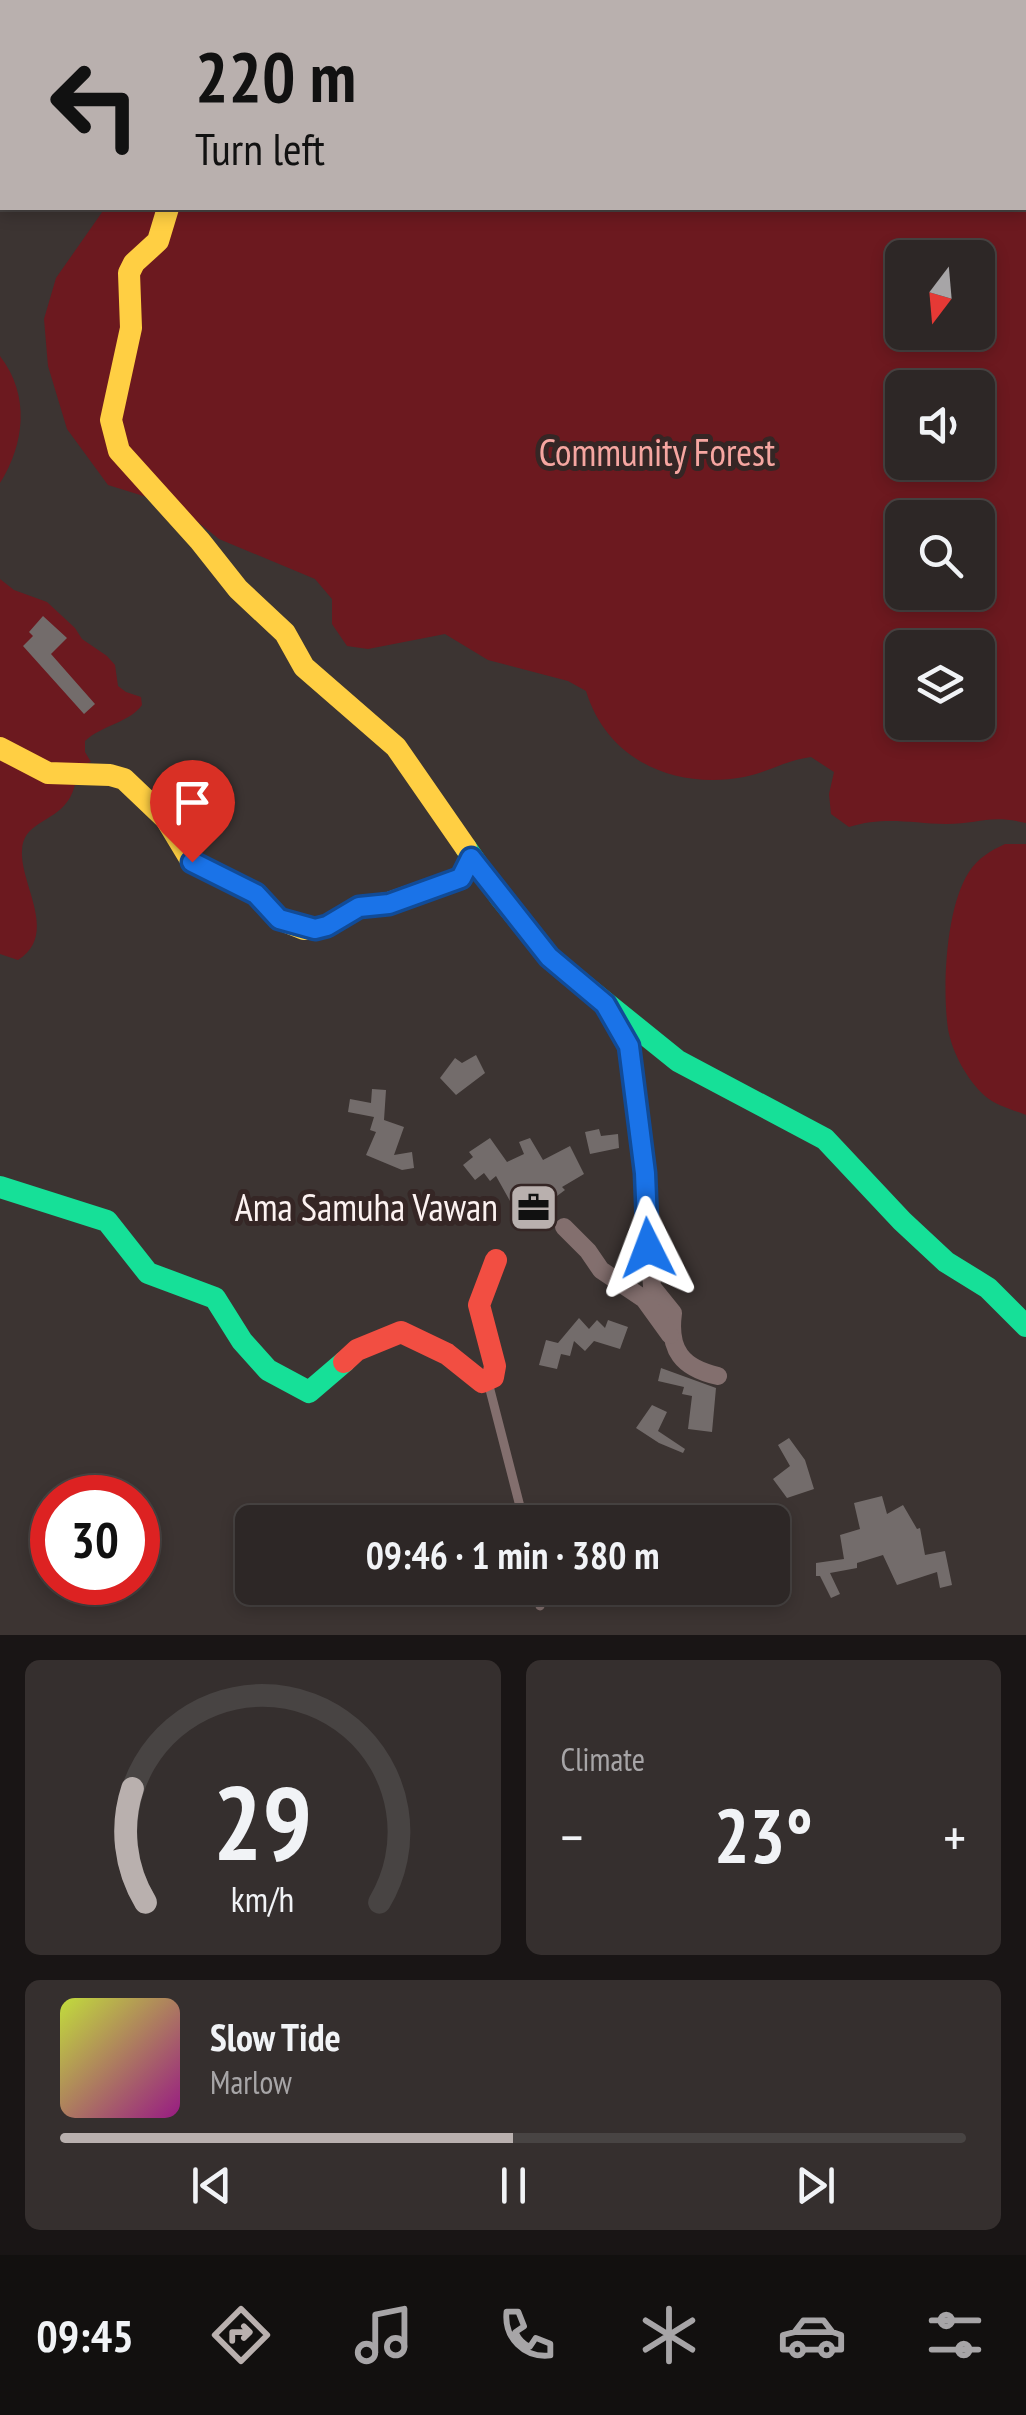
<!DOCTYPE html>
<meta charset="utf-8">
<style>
:root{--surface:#2d2726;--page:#352f2e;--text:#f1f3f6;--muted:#a7a5a7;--line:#484443;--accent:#b9b0ae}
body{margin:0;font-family:"PT Sans Narrow",sans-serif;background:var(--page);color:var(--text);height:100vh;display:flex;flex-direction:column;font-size:38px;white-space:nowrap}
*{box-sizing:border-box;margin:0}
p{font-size:32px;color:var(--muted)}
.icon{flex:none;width:55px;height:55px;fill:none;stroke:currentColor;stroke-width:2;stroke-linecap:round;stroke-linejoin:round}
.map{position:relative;height:1635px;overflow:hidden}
.side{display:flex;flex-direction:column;gap:25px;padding:25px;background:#191515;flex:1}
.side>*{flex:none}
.guide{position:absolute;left:0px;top:0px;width:1028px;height:210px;box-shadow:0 5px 15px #0003,0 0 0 2px var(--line);background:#b9b0ae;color:#111;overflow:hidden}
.needle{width:65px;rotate:196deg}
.buttons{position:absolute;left:885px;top:240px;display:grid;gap:20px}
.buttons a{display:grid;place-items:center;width:110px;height:110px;border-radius:15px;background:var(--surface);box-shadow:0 5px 15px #0003,0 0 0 2px var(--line);font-size:50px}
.speed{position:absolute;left:30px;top:1475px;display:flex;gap:20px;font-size:50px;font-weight:700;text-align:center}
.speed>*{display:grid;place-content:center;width:130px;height:130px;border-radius:50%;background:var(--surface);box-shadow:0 5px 15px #0003,0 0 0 2px var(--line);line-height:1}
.speed .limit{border:15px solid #d22;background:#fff;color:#111}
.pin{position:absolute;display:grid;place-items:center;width:85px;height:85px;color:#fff;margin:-102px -42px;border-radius:50% 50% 50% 0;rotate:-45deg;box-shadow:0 0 10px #0007}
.pin .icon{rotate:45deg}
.me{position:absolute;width:110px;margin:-55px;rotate:357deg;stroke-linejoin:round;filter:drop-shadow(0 0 8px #0008)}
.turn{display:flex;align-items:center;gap:35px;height:210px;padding:0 30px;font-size:45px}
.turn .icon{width:130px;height:130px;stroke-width:2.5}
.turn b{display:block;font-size:70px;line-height:85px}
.big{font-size:75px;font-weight:800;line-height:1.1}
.side .card{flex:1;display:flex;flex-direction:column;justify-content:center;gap:15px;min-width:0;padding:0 35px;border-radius:15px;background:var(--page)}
.side .dial{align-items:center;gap:0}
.dial svg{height:260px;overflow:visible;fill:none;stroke:var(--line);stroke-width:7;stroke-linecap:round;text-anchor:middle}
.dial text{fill:var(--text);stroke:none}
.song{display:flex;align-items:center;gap:30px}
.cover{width:120px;height:120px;border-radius:15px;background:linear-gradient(135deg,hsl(70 70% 55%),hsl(310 70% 35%))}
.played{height:10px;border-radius:5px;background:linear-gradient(90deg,var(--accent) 50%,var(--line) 50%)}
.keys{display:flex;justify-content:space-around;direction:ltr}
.heat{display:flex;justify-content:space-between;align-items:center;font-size:55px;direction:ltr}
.side .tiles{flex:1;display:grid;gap:25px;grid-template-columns:1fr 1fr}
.card:last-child{grid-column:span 2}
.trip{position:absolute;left:235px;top:1505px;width:555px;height:100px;border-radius:15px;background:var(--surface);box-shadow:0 5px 15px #0003,0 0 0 2px var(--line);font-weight:800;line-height:100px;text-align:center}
.tabs{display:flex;height:160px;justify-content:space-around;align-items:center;background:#12100f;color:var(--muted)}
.tabs .icon{width:70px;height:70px}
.tabs .on{color:var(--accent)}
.tabs b{font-size:45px;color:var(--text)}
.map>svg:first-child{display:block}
</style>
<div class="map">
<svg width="1026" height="1635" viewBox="0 0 1026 1635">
<rect width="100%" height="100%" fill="#3c3432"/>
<!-- green -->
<g fill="#6c191f" fill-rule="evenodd">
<path d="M0,0H1026V823C989,814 979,824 946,824C911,823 883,816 849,827L831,814L829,794L834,772L811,757C787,760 768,772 744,777C674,790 607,760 586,691L568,681L488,660L445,634L368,649L347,646L332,624V599L315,579L219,539L179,507L108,485L67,429L48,366L44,319L56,278L105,208H1025V2H2L0,185ZM902,258H978V332H902ZM902,388H978V462H902ZM902,518H978V592H902ZM902,648H978V722H902Z"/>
<path d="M0,356C30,395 25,443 0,483Z"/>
<path d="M0,579L14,590L47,602L75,628L82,639L107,656L115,665L118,686L126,692L141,697L142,705C129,723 102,725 85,741V752L91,762L38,780L76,781C74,788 72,796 67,802C53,822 22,823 22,851C20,885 59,934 18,960L0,954Z"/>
<path d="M1005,844H1026V1115C1013,1110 995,1105 985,1096C967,1080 952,1052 948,1029C942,987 946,907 969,872C978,858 990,851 1005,844Z"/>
</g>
<!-- building -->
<g fill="#736c6b">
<polygon points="43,616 67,638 51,654 95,704 84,714 23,646 33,636 29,632"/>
<polygon points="476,1055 485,1073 456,1095 440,1078 455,1058 462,1063"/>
<polygon points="372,1089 386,1090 384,1120 404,1127 394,1155 412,1152 414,1168 402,1170 366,1155 376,1132 370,1130 374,1117 348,1112 350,1099 371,1103"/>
<polygon points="599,1129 601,1136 618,1134 619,1148 590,1154 585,1132"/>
<polygon points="490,1138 507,1162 524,1154 519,1142 530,1138 543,1160 570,1146 584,1174 562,1187 565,1190 533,1214 520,1196 510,1201 496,1176 490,1181 484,1173 475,1180 463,1165 473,1157 469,1152"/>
<polygon points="579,1318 589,1329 597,1320 605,1328 608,1320 628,1327 620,1349 594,1341 585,1351 574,1341 570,1356 561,1354 557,1369 539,1365 546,1340 558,1343"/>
<polygon points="661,1368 716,1388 712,1432 688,1429 692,1396 682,1394 684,1387 658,1381"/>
<polygon points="652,1405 667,1412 658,1431 685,1449 683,1453 659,1443 636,1428"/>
<polygon points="789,1438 805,1460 814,1489 787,1498 773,1479 790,1466 778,1445"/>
<polygon points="882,1496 887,1514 903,1505 917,1529 920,1528 925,1555 945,1551 952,1585 940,1588 937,1572 897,1585 883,1555 857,1563 857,1568 830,1573 840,1594 831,1598 820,1576 816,1576 816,1563 844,1559 840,1535 860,1529 854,1503"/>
</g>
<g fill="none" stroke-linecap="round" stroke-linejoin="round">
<!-- lane -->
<g stroke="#836f6e" stroke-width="9">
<polyline points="488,1382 524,1522"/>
<polyline points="539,1588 540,1606"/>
</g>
<!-- street -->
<g stroke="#836f6e" stroke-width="18">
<polyline points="299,0 299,2"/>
<polyline points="276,2 276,0"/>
<polyline points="504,2 506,0"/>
<path d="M607,1008L629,1045L645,1173L652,1287L673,1313C668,1350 682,1368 718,1376"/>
<polyline points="564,1227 588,1251 601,1270 644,1299 670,1335"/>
</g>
<!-- fast -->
<g stroke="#16e098" stroke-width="22">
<polyline points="466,848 500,897 549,957 678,1061 825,1139 902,1221 946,1262 988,1288 1026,1326"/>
<polyline points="0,1187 107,1221 148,1273 215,1298 242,1341 268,1370 309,1392 344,1362"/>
</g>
<!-- slow -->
<g stroke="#ffcf43" stroke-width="22">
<polyline points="168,208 158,241 134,263 129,273 131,328 111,420 119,451 200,541 238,589 285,633 304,667 396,747 466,848"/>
<polyline points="0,748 48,773 110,775 124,779 166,819 192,862 256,894 279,919 304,929 327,926 359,907 389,903 461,878 471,858"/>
</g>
<!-- jam -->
<polyline stroke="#f24e42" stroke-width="22" points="344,1362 357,1350 401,1332 447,1354 482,1382 493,1377 495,1366 479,1305 496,1260"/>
</g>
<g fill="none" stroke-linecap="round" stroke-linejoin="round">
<defs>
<polyline id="route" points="192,862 256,894 279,919 315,929 327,926 359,907 389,904 461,878 471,858 549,957 605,1004 629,1046 645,1173 648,1248"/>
</defs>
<!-- route casing -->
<use href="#route" stroke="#114b97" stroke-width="25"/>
<!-- route -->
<use href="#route" stroke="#1a73e8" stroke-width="18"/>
</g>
<!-- icons -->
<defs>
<symbol id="office-square" viewBox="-11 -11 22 22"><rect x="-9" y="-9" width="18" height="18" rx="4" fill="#b9b0ae" stroke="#352625"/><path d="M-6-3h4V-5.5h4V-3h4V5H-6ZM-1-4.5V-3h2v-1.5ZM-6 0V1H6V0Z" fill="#111"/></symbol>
</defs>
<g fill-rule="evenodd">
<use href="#office-square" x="506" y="1180" width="55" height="55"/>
</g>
<g text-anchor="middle" stroke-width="10" stroke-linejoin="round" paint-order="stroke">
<!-- park labels -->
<g font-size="38" fill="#f6a6a1" stroke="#352625">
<text x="657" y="466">Community Forest</text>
</g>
<!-- poi labels -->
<g font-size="38" fill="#fcf2f1" stroke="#352625" text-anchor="end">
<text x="498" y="1221">Ama Samuha Vawan</text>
</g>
</g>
</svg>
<div class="buttons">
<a><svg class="needle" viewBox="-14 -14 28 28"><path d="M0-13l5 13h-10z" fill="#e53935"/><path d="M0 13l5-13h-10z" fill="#a7a5a7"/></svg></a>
<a><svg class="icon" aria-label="sound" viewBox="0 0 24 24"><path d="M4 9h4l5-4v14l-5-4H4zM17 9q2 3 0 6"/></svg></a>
<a><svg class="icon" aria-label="search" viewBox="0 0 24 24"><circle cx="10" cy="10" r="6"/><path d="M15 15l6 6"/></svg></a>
<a><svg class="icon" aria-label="layers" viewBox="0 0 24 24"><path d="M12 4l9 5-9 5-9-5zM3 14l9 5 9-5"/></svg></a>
</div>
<div class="speed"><div class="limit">30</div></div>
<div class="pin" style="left:192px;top:862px;background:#d93025"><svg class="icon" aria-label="arrive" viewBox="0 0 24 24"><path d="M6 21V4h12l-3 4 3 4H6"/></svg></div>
<svg class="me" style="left:648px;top:1248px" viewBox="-20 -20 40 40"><path d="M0-17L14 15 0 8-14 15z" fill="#1a73e8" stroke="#fff" stroke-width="4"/></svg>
<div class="trip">09:46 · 1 min · 380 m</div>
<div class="guide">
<div class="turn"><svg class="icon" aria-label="left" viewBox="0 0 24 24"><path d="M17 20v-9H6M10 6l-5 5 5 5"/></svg><div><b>220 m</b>Turn left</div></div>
</div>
</div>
<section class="side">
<div class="tiles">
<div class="card dial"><svg viewBox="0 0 100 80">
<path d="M14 69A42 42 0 1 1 86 69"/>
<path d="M14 69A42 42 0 0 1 10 34" stroke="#b9b0ae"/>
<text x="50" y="56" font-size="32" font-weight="700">29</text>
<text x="50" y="72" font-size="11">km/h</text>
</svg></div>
<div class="card"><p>Climate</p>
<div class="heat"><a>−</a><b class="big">23°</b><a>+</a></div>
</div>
<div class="card">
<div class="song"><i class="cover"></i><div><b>Slow Tide</b><p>Marlow</p></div></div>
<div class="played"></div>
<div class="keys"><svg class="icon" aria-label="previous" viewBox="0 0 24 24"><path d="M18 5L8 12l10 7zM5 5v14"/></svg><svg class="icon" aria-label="pause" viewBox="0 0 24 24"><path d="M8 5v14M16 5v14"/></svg><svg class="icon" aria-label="next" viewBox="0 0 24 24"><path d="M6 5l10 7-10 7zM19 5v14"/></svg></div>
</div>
</div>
</section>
<nav class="tabs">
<b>09:45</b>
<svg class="icon on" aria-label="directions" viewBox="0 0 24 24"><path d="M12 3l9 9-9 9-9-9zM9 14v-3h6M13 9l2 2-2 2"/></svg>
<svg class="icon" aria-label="music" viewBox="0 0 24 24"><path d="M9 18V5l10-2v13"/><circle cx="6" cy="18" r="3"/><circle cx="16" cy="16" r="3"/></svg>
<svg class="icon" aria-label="phone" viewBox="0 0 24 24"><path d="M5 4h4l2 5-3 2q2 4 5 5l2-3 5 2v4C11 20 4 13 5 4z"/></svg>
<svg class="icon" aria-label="climate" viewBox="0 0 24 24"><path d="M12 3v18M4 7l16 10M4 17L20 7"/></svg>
<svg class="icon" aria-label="car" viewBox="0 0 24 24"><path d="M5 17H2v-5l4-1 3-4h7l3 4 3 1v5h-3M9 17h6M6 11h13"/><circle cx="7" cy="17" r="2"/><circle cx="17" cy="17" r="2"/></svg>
<svg class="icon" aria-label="filters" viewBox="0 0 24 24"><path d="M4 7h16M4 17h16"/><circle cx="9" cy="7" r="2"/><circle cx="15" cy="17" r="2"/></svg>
</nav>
